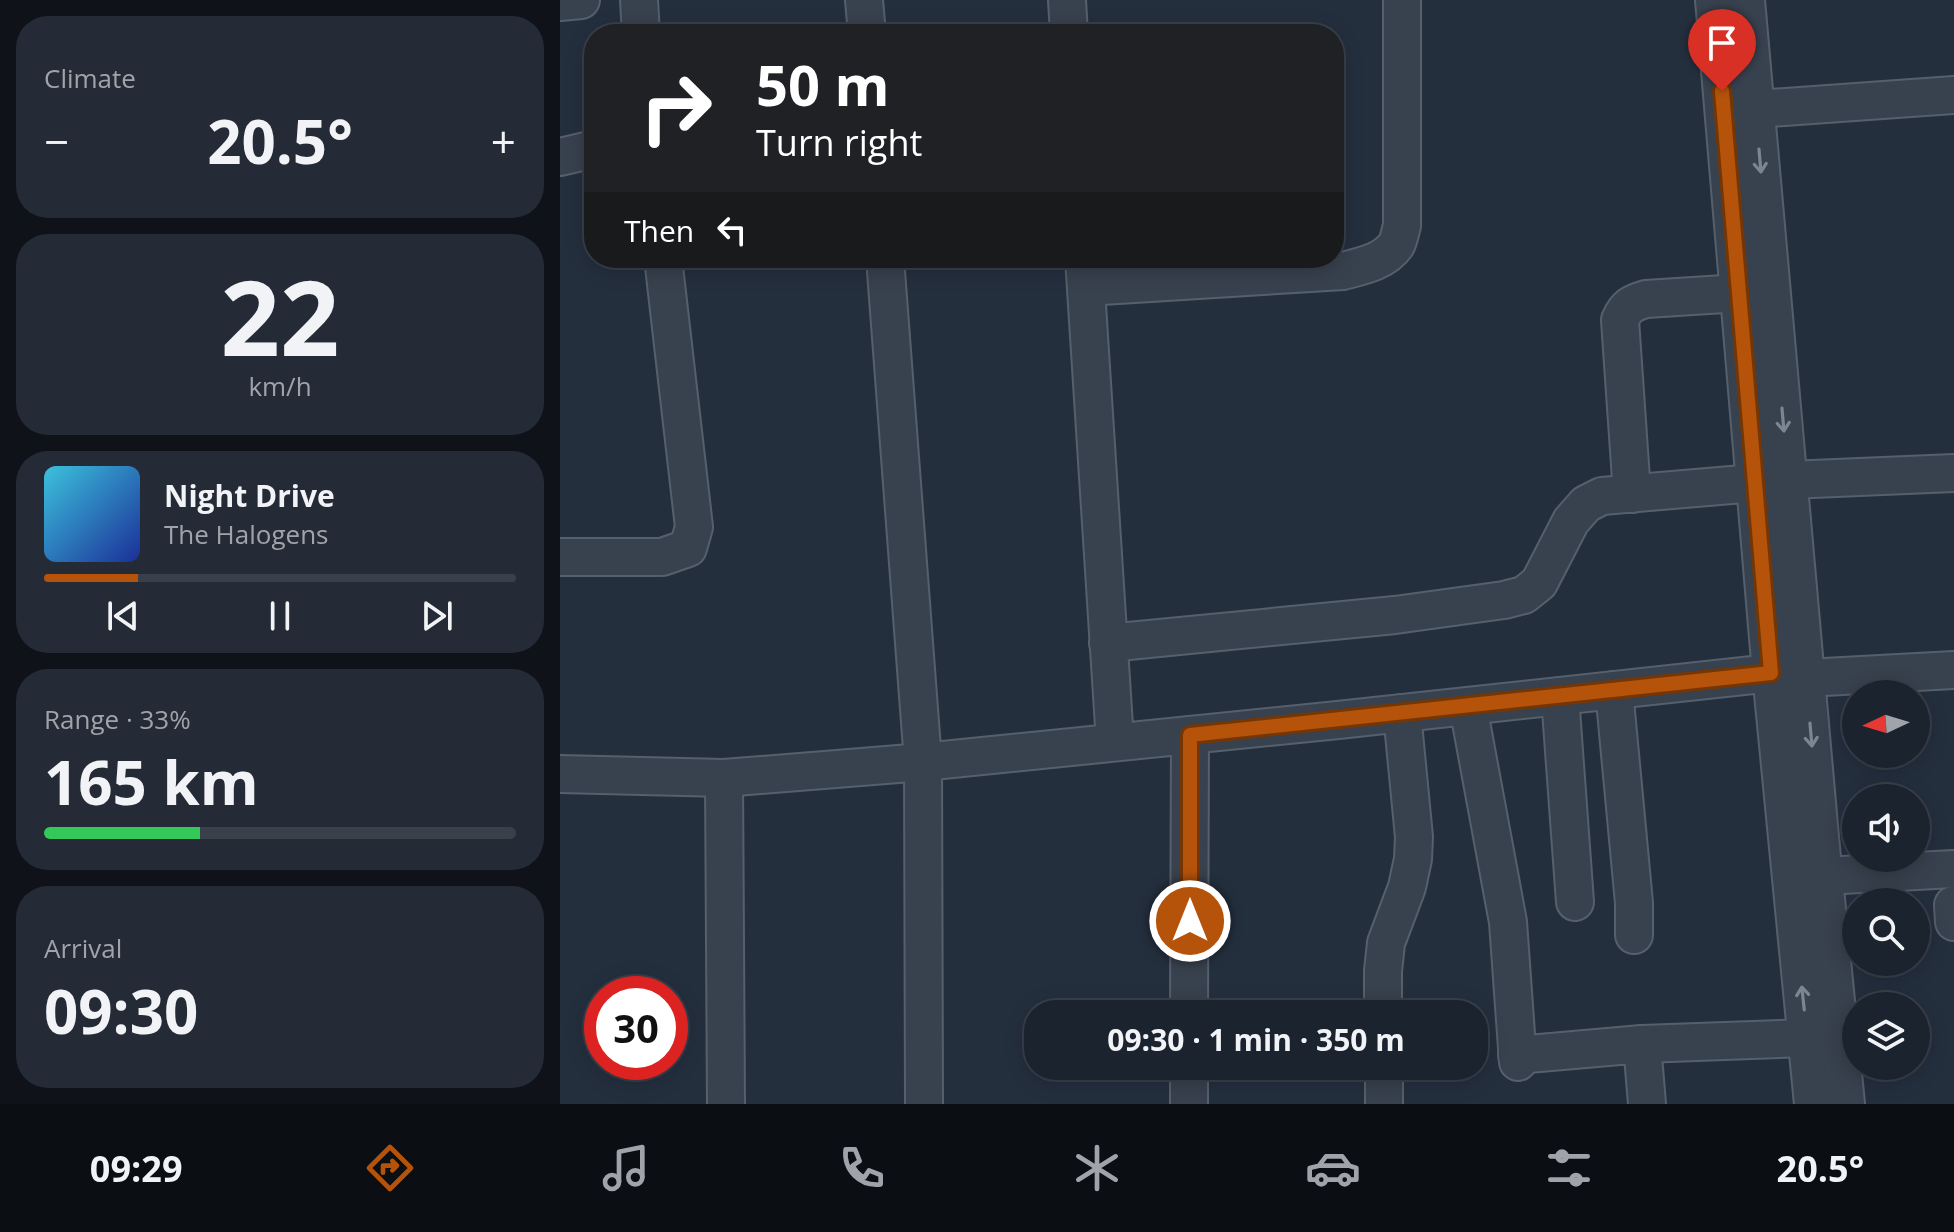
<!DOCTYPE html>
<meta charset="utf-8">
<style>
:root{--surface:#1b232e;--page:#242b36;--text:#f1f3f6;--muted:#a0a4aa;--line:#39404a;--accent:#b45309}
body{margin:0;font-family:"Open Sans",sans-serif;background:var(--page);color:var(--text);height:100vh;display:flex;flex-direction:column;font-size:30px;white-space:nowrap}
*{box-sizing:border-box;margin:0}
p{font-size:26px;color:var(--muted)}
.icon{flex:none;width:44px;height:44px;fill:none;stroke:currentColor;stroke-width:2;stroke-linecap:round;stroke-linejoin:round}
.map{position:relative;flex:1;overflow:hidden}
.drawer{display:flex;flex-direction:column;gap:16px;padding:16px;background:#0f1319;width:560px}
.drawer>*{flex:none}
.top-card{position:absolute;left:24px;top:24px;width:760px;height:244px;border-radius:32px;box-shadow:0 4px 20px #0003,0 0 0 2px var(--line);background:#202124;color:#fff;overflow:hidden}
.needle{width:52px;rotate:266deg}
.fabs{position:absolute;left:1282px;top:680px;display:grid;gap:16px}
.fabs a{display:grid;place-items:center;width:88px;height:88px;border-radius:50%;background:var(--surface);box-shadow:0 4px 20px #0003,0 0 0 2px var(--line);font-size:40px}
.speed{position:absolute;left:24px;top:976px;display:flex;gap:16px;font-size:40px;font-weight:700;text-align:center}
.speed>*{display:grid;place-content:center;width:104px;height:104px;border-radius:50%;background:var(--surface);box-shadow:0 4px 20px #0003,0 0 0 2px var(--line);line-height:1}
.speed .limit{border:12px solid #d22;background:#fff;color:#111}
.pin{position:absolute;display:grid;place-items:center;width:68px;height:68px;color:#fff;margin:-82px -34px;border-radius:50% 50% 50% 0;rotate:-45deg;box-shadow:0 0 8px #0007}
.pin .icon{rotate:45deg}
.me{position:absolute;width:88px;margin:-44px;rotate:0deg;stroke-linejoin:round;filter:drop-shadow(0 0 6px #0008)}
.turn{display:flex;align-items:center;gap:28px;height:168px;padding:0 40px;font-size:36px}
.turn .icon{width:104px;height:104px;stroke-width:2.5}
.turn b{display:block;font-size:56px;line-height:68px}
.then{display:flex;align-items:center;height:76px;padding:0 40px;background:#0003;gap:16px;font-size:30px}
.big{font-size:60px;font-weight:700;line-height:1.1}
.drawer .widget{flex:1;display:flex;flex-direction:column;justify-content:center;gap:12px;min-width:0;padding:0 28px;border-radius:32px;background:var(--page)}
.drawer .dial{align-items:center;gap:0}
.dial b{font-size:104px;line-height:1}
.song{display:flex;align-items:center;gap:24px}
.cover{width:96px;height:96px;border-radius:12px;background:linear-gradient(135deg,hsl(190 70% 55%),hsl(230 70% 35%))}
.played{height:8px;border-radius:4px;background:linear-gradient(90deg,var(--accent) 20%,var(--line) 20%)}
.keys{display:flex;justify-content:space-around;direction:ltr}
.heat{display:flex;justify-content:space-between;align-items:center;font-size:44px;direction:ltr}
.charge{height:12px;border-radius:6px;background:linear-gradient(90deg,#34c759 33%,var(--line) 0)}
.trip{position:absolute;left:464px;top:1000px;width:464px;height:80px;border-radius:32px;background:var(--surface);box-shadow:0 4px 20px #0003,0 0 0 2px var(--line);font-weight:700;line-height:80px;text-align:center}
.tab-bar{display:flex;height:128px;justify-content:space-around;align-items:center;background:#0b0e12;color:var(--muted)}
.tab-bar .icon{width:56px;height:56px}
.tab-bar .selected{color:var(--accent)}
.tab-bar b{font-size:36px;color:var(--text)}
main{display:flex;flex:1;min-height:0}
.map>svg:first-child{display:block}
</style>
<main>
<section class="drawer">
<div class="widget"><p>Climate</p>
<div class="heat"><a>−</a><b class="big">20.5°</b><a>+</a></div>
</div>
<div class="widget dial"><b>22</b><p>km/h</p></div>
<div class="widget">
<div class="song"><i class="cover"></i><div><b>Night Drive</b><p>The Halogens</p></div></div>
<div class="played"></div>
<div class="keys"><svg class="icon" aria-label="previous" viewBox="0 0 24 24"><path d="M18 5L8 12l10 7zM5 5v14"/></svg><svg class="icon" aria-label="pause" viewBox="0 0 24 24"><path d="M8 5v14M16 5v14"/></svg><svg class="icon" aria-label="next" viewBox="0 0 24 24"><path d="M6 5l10 7-10 7zM19 5v14"/></svg></div>
</div>
<div class="widget"><p>Range · 33%</p><b class="big">165 km</b><div class="charge"></div></div>
<div class="widget"><p>Arrival</p><b class="big">09:30</b></div>
</section>
<div class="map">
<svg width="1394" height="1104" viewBox="0 0 1394 1104">
<rect width="100%" height="100%" fill="#242f3e"/>
<g fill="none" stroke-linecap="round" stroke-linejoin="round">
<defs>
<g id="minor">
<polyline points="79,0 81,34"/>
<polyline points="304,0 307,34"/>
<polyline points="507,0 509,34"/>
<polyline points="1154,0 1211,673 1253,1104"/>
<polyline points="1186,0 1260,837 1286,1104"/>
<polyline points="0,2 21,0"/>
<polyline points="1196,109 1394,95"/>
<polyline points="0,157 34,149"/>
<polyline points="325,258 363,762 364,1104"/>
<polyline points="524,258 555,742"/>
<path d="M526,287L783,271C802,266 824,262 836,245C839,240 840,232 842,226V0"/>
<polyline points="1229,480 1394,473"/>
<path d="M1072,494L1060,320C1066,306 1072,303 1086,299L1180,293"/>
<polyline points="0,557 102,557 128,548 134,527 103,258"/>
<polyline points="548,643 835,615 944,600 964,595 979,583 1011,521 1026,504 1042,496 1195,483"/>
<polyline points="1054,690 1074,903 1074,935"/>
<polyline points="1000,696 1015,902"/>
<polyline points="908,706 948,922 958,1062"/>
<polyline points="0,774 164,778 363,762 778,720 1211,673 1246,678 1394,670"/>
<polyline points="164,778 166,1104"/>
<polyline points="1264,876 1394,869"/>
<polyline points="1393,905 1394,922"/>
<polyline points="629,1014 630,735"/>
<polyline points="823,1014 823,971 826,943 847,887 853,859 854,837 842,713"/>
<polyline points="1082,1044 1246,1038"/>
<polyline points="957,1055 1082,1044 1087,1104"/>
<polyline points="824,1066 824,1104"/>
<polyline points="629,1104 629,1066"/>
</g>
</defs>
<!-- minor casing -->
<use href="#minor" stroke="#565f6c" stroke-width="40"/>
<!-- minor -->
<use href="#minor" stroke="#38414e" stroke-width="36"/>
</g>
<!-- one-way arrows -->
<defs><path id="oneway-shaft" d="M-6 0H5M1.5-3L5.5 0L1.5 3" fill="none" stroke-width="1.6" stroke-linecap="round" stroke-linejoin="round" transform="scale(2)"/></defs>
<g stroke="#7c8592">
<use href="#oneway-shaft" transform="translate(1200 161) rotate(85)"/>
<use href="#oneway-shaft" transform="translate(1223 420) rotate(85)"/>
<use href="#oneway-shaft" transform="translate(1251 735) rotate(85)"/>
<use href="#oneway-shaft" transform="translate(1243 998) rotate(-96)"/>
</g>
<g fill="none" stroke-linecap="round" stroke-linejoin="round">
<defs>
<polyline id="route" points="630,921 630,735 1211,673 1162,91"/>
</defs>
<!-- route casing -->
<use href="#route" stroke="#753606" stroke-width="20"/>
<!-- route -->
<use href="#route" stroke="#b45309" stroke-width="14"/>
</g>
</svg>
<div class="fabs">
<a><svg class="needle" viewBox="-14 -14 28 28"><path d="M0-13l5 13h-10z" fill="#e53935"/><path d="M0 13l5-13h-10z" fill="#a0a4aa"/></svg></a>
<a><svg class="icon" aria-label="sound" viewBox="0 0 24 24"><path d="M4 9h4l5-4v14l-5-4H4zM17 9q2 3 0 6"/></svg></a>
<a><svg class="icon" aria-label="search" viewBox="0 0 24 24"><circle cx="10" cy="10" r="6"/><path d="M15 15l6 6"/></svg></a>
<a><svg class="icon" aria-label="layers" viewBox="0 0 24 24"><path d="M12 4l9 5-9 5-9-5zM3 14l9 5 9-5"/></svg></a>
</div>
<div class="speed"><div class="limit">30</div></div>
<div class="pin" style="left:1162px;top:91px;background:#d93025"><svg class="icon" aria-label="arrive" viewBox="0 0 24 24"><path d="M6 21V4h12l-3 4 3 4H6"/></svg></div>
<svg class="me" style="left:630px;top:921px" viewBox="-20 -20 40 40"><circle r="17" fill="#b45309" stroke="#fff" stroke-width="3"/><path d="M0-11L8 9 0 5-8 9z" fill="#fff"/></svg>
<div class="trip">09:30 · 1 min · 350 m</div>
<div class="top-card">
<div class="turn"><svg class="icon" aria-label="right" viewBox="0 0 24 24"><path d="M7 20v-9h11M14 6l5 5-5 5"/></svg><div><b>50 m</b>Turn right</div></div>
<div class="then">Then<svg class="icon" aria-label="left" viewBox="0 0 24 24"><path d="M17 20v-9H6M10 6l-5 5 5 5"/></svg></div>
</div>
</div>
</main>
<nav class="tab-bar">
<b>09:29</b>
<svg class="icon selected" aria-label="directions" viewBox="0 0 24 24"><path d="M12 3l9 9-9 9-9-9zM9 14v-3h6M13 9l2 2-2 2"/></svg>
<svg class="icon" aria-label="music" viewBox="0 0 24 24"><path d="M9 18V5l10-2v13"/><circle cx="6" cy="18" r="3"/><circle cx="16" cy="16" r="3"/></svg>
<svg class="icon" aria-label="phone" viewBox="0 0 24 24"><path d="M5 4h4l2 5-3 2q2 4 5 5l2-3 5 2v4C11 20 4 13 5 4z"/></svg>
<svg class="icon" aria-label="climate" viewBox="0 0 24 24"><path d="M12 3v18M4 7l16 10M4 17L20 7"/></svg>
<svg class="icon" aria-label="car" viewBox="0 0 24 24"><path d="M5 17H2v-5l4-1 3-4h7l3 4 3 1v5h-3M9 17h6M6 11h13"/><circle cx="7" cy="17" r="2"/><circle cx="17" cy="17" r="2"/></svg>
<svg class="icon" aria-label="filters" viewBox="0 0 24 24"><path d="M4 7h16M4 17h16"/><circle cx="9" cy="7" r="2"/><circle cx="15" cy="17" r="2"/></svg>
<b>20.5°</b>
</nav>
